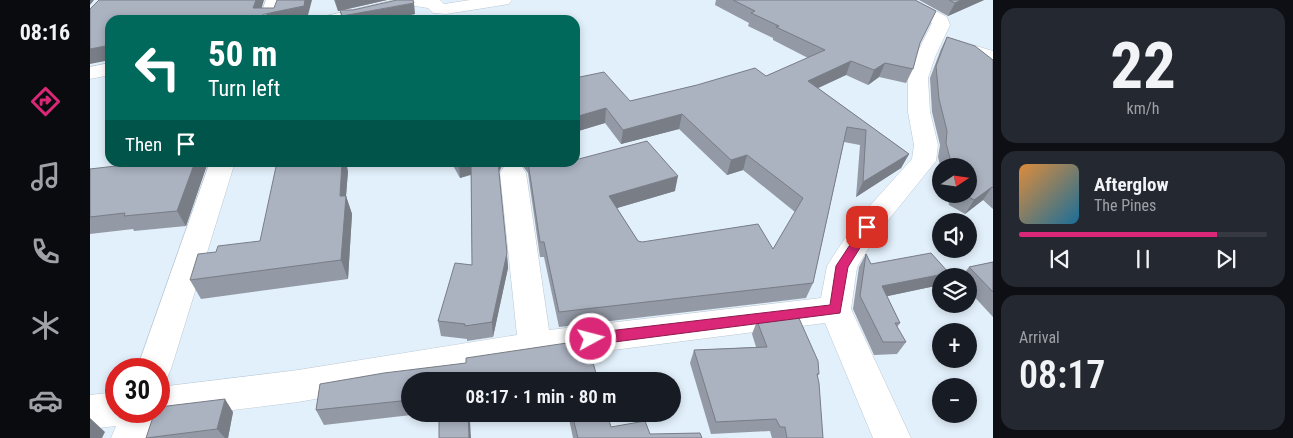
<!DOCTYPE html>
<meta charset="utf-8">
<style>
:root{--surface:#171b24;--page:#242831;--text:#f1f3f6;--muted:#9ea1a6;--line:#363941;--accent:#db2777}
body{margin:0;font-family:"Roboto Condensed",sans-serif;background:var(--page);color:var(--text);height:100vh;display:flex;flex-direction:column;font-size:19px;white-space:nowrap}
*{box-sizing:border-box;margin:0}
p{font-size:16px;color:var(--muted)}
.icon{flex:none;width:28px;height:28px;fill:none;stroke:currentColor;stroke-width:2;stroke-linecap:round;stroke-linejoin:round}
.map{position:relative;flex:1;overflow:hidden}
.drawer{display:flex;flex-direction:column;gap:8px;padding:8px;background:#0d0f14;width:300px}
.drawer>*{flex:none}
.top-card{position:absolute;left:15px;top:15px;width:475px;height:152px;border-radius:15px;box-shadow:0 2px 8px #0003;background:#00695c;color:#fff;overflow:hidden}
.needle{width:32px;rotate:77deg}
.buttons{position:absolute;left:842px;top:158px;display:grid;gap:10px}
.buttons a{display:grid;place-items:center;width:45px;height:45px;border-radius:50%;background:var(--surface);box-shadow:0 2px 8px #0003;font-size:25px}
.speed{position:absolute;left:15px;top:358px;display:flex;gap:10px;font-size:25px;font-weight:700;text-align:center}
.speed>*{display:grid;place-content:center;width:65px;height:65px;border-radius:50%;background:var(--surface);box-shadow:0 2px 8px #0003;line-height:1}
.speed .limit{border:8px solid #d22;background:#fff;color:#111}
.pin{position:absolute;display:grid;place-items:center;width:42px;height:42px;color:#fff;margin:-21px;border-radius:10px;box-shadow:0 2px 8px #0006}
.me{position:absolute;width:55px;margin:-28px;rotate:83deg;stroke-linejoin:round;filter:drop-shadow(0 0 4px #0008)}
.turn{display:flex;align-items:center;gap:18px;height:105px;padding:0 20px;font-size:22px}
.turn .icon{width:65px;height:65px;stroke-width:2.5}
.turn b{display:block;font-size:35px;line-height:42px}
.then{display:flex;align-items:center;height:48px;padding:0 20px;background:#0003;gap:10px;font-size:19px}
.big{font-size:38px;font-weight:600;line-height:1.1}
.drawer .widget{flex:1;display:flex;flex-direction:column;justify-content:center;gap:8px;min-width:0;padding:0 18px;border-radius:15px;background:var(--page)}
.drawer .dial{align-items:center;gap:0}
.dial b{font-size:65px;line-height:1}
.song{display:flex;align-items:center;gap:15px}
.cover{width:60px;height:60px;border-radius:8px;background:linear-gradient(135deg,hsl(30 70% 55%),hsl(200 70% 35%))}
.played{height:5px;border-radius:2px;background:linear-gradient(90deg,var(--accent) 80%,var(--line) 80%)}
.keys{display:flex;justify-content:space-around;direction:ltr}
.trip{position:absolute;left:311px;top:372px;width:280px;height:50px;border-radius:25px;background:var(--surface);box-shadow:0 2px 8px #0003;font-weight:600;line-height:50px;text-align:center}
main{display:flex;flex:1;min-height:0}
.menu{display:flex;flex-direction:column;width:90px;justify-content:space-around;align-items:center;background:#090b0e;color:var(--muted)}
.menu .icon{width:35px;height:35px}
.menu .on{color:var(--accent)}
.menu b{font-size:22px;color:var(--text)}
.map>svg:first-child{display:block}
</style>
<main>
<nav class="menu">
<b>08:16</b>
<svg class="icon on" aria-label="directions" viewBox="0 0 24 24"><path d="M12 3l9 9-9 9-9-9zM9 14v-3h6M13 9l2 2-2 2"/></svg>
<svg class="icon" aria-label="music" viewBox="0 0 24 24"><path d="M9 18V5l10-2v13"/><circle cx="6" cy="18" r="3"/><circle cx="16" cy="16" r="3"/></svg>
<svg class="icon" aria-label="phone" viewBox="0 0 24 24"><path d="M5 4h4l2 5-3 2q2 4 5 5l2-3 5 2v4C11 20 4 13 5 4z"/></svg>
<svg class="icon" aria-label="climate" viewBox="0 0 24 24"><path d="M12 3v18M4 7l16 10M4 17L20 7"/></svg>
<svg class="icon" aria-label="car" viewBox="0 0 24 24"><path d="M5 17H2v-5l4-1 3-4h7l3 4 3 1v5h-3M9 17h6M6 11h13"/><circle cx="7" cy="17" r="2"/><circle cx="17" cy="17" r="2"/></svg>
</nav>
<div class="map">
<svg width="903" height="438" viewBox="0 0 903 438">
<rect width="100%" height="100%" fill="#e2f0fb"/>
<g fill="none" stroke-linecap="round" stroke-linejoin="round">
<defs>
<g id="minor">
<polygon points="176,0 194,0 187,20 169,20"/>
<polygon points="305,0 350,0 354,4 380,0 422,0 419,4 413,5 356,14 343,13 338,8 325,6 265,20 233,20 236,16"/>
<polygon points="803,0 825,0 857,17 860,25 845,57 838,78 840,112 848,145 846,161 787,234 767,267 761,309 821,438 783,438 735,323 445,360 208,402 69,419 66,418 59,438 21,438 26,426 0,429 0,395 26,392 26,411 69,411 69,387 208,370 427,335 410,173 414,167 423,165 432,167 436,173 459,330 731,298 737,266 742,258 767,220 822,159 824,145 818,112 818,78 825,57 842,23 806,4"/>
<polygon points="863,39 903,51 903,64 856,49 853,45 856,41"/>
<polygon points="20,63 20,75 0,79 0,67"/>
<polygon points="120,162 145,162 81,369 76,380 69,382 69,369 47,369"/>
</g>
</defs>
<!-- minor casing -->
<use href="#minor" stroke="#bac7d2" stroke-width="1"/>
<!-- minor -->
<use href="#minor" fill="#fff" fill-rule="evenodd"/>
</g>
<!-- wall -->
<g fill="#9399a5">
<polygon points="244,0 297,0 254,10 325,14 296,20 252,20 250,11 248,11"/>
<polygon points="626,0 825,0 829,45 823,69 816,83 789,77 778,85 756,75 728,88 819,154 811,168 766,197 770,145 754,142 723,283 716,298 469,327 454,257 450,257 438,173 432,165 423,163 412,166 409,172 418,268 403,337 377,341 377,339 351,336 348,321 382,265 381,175 370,178 361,162 463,162 464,166 585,191 527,208 548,241 552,242 683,249 705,212 653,170 637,175 589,129 531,144 515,123 485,132 485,78 540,101 676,76 718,58 683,40 683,38 658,26 659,23 625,5"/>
<polygon points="829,0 894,0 858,16"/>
<polygon points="857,37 903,60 903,209 893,200 875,214 859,205 857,194 879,194 879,166 851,166 851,169 848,157 850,145 842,112 840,78 851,49"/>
<polygon points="118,162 96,226 44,231 43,229 0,234 0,169"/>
<polygon points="258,171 256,196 262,214 258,279 111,299 100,280 170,241"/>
<polygon points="776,254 781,264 859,273 857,276 851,276 850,285 797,296 810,323 807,327 816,342 807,354 784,355 763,309 769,267"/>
<polygon points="903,262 903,317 879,291 879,276 872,276 879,267"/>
<polygon points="667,321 729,374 727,376 733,438 682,438 680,431 621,434 600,363 604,350 666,347 662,334"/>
<polygon points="320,381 320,414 330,414 234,425 226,410 230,384"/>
<polygon points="143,412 138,438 56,438"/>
<polygon points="349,414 434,414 380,421"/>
<polygon points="478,414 517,414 521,427 560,434 612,438 483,438"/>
</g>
<!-- shaded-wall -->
<g fill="#787d86">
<polygon points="0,0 4,0 0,5"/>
<polygon points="166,0 174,0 169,17 215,0 222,0 217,19 214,20 164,20 163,8"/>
<polygon points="245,0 297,0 248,11"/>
<polygon points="871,0 894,0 858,16 865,3"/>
<polygon points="324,3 325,14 296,20 253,20 252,16"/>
<polygon points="20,45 20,60 0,64 0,49"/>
<polygon points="761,61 756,75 713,95 718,81"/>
<polygon points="795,63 789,77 778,85 784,70"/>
<polygon points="516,108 515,123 485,132 485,117"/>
<polygon points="592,114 589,129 531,144 533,130"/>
<polygon points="819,154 811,168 766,197 773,182"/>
<polygon points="657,155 653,170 637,175 641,160"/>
<polygon points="105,162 118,162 96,226 87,211"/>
<polygon points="252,162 256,162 258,171 256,196 262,214 258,279 251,260 250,196"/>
<polygon points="371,162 381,162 382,174 370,178 369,163"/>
<polygon points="407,162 423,162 423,163 412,166 408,173"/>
<polygon points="588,176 585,191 517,211 519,196"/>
<polygon points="902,187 893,200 875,214 884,200"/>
<polygon points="417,253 418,268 403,337 402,322"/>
<polygon points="859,273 857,276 851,276 851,284 850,285 784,299 792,286"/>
<polygon points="135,399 143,412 138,438 135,438 127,429"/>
<polygon points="378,414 379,414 380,421 381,438 379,438"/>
<polygon points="0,418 15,432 12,438 0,438"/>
</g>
<!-- building -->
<g fill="#abb2c0" stroke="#787d86">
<polygon points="9,0 166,0 163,8 184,8 187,0 215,0 214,6 175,14 164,19 164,20 20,20 20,45 0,49 0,9"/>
<polygon points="307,0 323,0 324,3 252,16 250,10 263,10"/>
<polygon points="643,0 825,0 846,11 830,43 823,69 795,63 784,70 761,61 718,81 819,154 773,182 776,130 757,127 723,283 469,312 454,242 450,242 438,162 463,162 464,166 475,162 485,162 485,160 557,141 588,176 519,196 548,241 552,242 668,224 683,249 713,198 657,155 641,160 592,114 533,130 516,108 485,117 485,78 514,72 540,101 607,85 665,68 676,76 735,50 686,27 689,26 661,13 665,11"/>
<polygon points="859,0 871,0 865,3"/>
<polygon points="857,37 885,46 903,60 903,188 902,187 884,200 873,194 879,194 879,166 862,166 856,143 857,131 849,99 846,66"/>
<polygon points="105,162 87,211 34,216 35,213 0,217 0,169 60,162"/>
<polygon points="187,162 252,162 250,196 256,196 251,260 100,280 108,254 126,252 128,246 170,241"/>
<polygon points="381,162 408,162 417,253 402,322 375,326 375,324 348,321 365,263 382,265"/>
<polygon points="841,253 859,273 792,286 810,323 805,323 816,342 793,342 770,296 776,254 781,264"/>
<polygon points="903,262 903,292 879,267"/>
<polygon points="708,316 728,361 729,374 727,374 729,383 733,438 697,438 695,427 690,427 686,419 626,422 604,350 677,347 667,321"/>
<polygon points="497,340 508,381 320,381 320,400 226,410 230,384 294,373 376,363 376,358"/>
<polygon points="135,399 127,429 56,438 65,411 69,411 69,407"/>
<polygon points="349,414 378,414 379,438 349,438"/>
<polygon points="482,414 517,414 521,427 555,421 560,434 610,433 612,438 488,438"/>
</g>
<!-- route -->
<polygon fill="#db2777" stroke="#8e194d" points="777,223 783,227 758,267 750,313 501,345 497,343 495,339 497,335 501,333 740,305 746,266 773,225"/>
</svg>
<div class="buttons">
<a><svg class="needle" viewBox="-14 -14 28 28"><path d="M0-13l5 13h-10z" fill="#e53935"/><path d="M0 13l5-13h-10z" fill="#9ea1a6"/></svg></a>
<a><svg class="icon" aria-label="sound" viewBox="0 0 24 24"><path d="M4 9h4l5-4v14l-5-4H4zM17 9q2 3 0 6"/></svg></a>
<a><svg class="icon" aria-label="layers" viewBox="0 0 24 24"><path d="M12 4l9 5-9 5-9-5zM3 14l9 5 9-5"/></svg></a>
<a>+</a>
<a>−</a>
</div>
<div class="speed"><div class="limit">30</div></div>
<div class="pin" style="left:777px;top:227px;background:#d93025"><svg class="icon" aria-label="arrive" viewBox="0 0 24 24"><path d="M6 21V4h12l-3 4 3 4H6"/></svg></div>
<svg class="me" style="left:501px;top:339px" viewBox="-20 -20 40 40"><circle r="17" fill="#db2777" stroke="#fff" stroke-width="3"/><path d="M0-11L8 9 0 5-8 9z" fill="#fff"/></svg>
<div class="trip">08:17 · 1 min · 80 m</div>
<div class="top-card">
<div class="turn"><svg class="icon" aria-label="left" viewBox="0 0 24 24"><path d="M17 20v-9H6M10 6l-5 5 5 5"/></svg><div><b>50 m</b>Turn left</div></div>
<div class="then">Then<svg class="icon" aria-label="arrive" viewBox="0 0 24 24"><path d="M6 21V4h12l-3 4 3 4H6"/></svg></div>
</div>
</div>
<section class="drawer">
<div class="widget dial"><b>22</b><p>km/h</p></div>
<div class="widget">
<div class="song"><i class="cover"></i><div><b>Afterglow</b><p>The Pines</p></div></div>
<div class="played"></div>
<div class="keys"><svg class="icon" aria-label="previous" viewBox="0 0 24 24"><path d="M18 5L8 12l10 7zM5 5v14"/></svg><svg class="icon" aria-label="pause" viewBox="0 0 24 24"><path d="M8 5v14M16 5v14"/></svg><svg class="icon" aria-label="next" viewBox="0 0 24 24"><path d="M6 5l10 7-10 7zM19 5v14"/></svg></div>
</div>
<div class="widget"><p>Arrival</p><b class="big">08:17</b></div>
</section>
</main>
